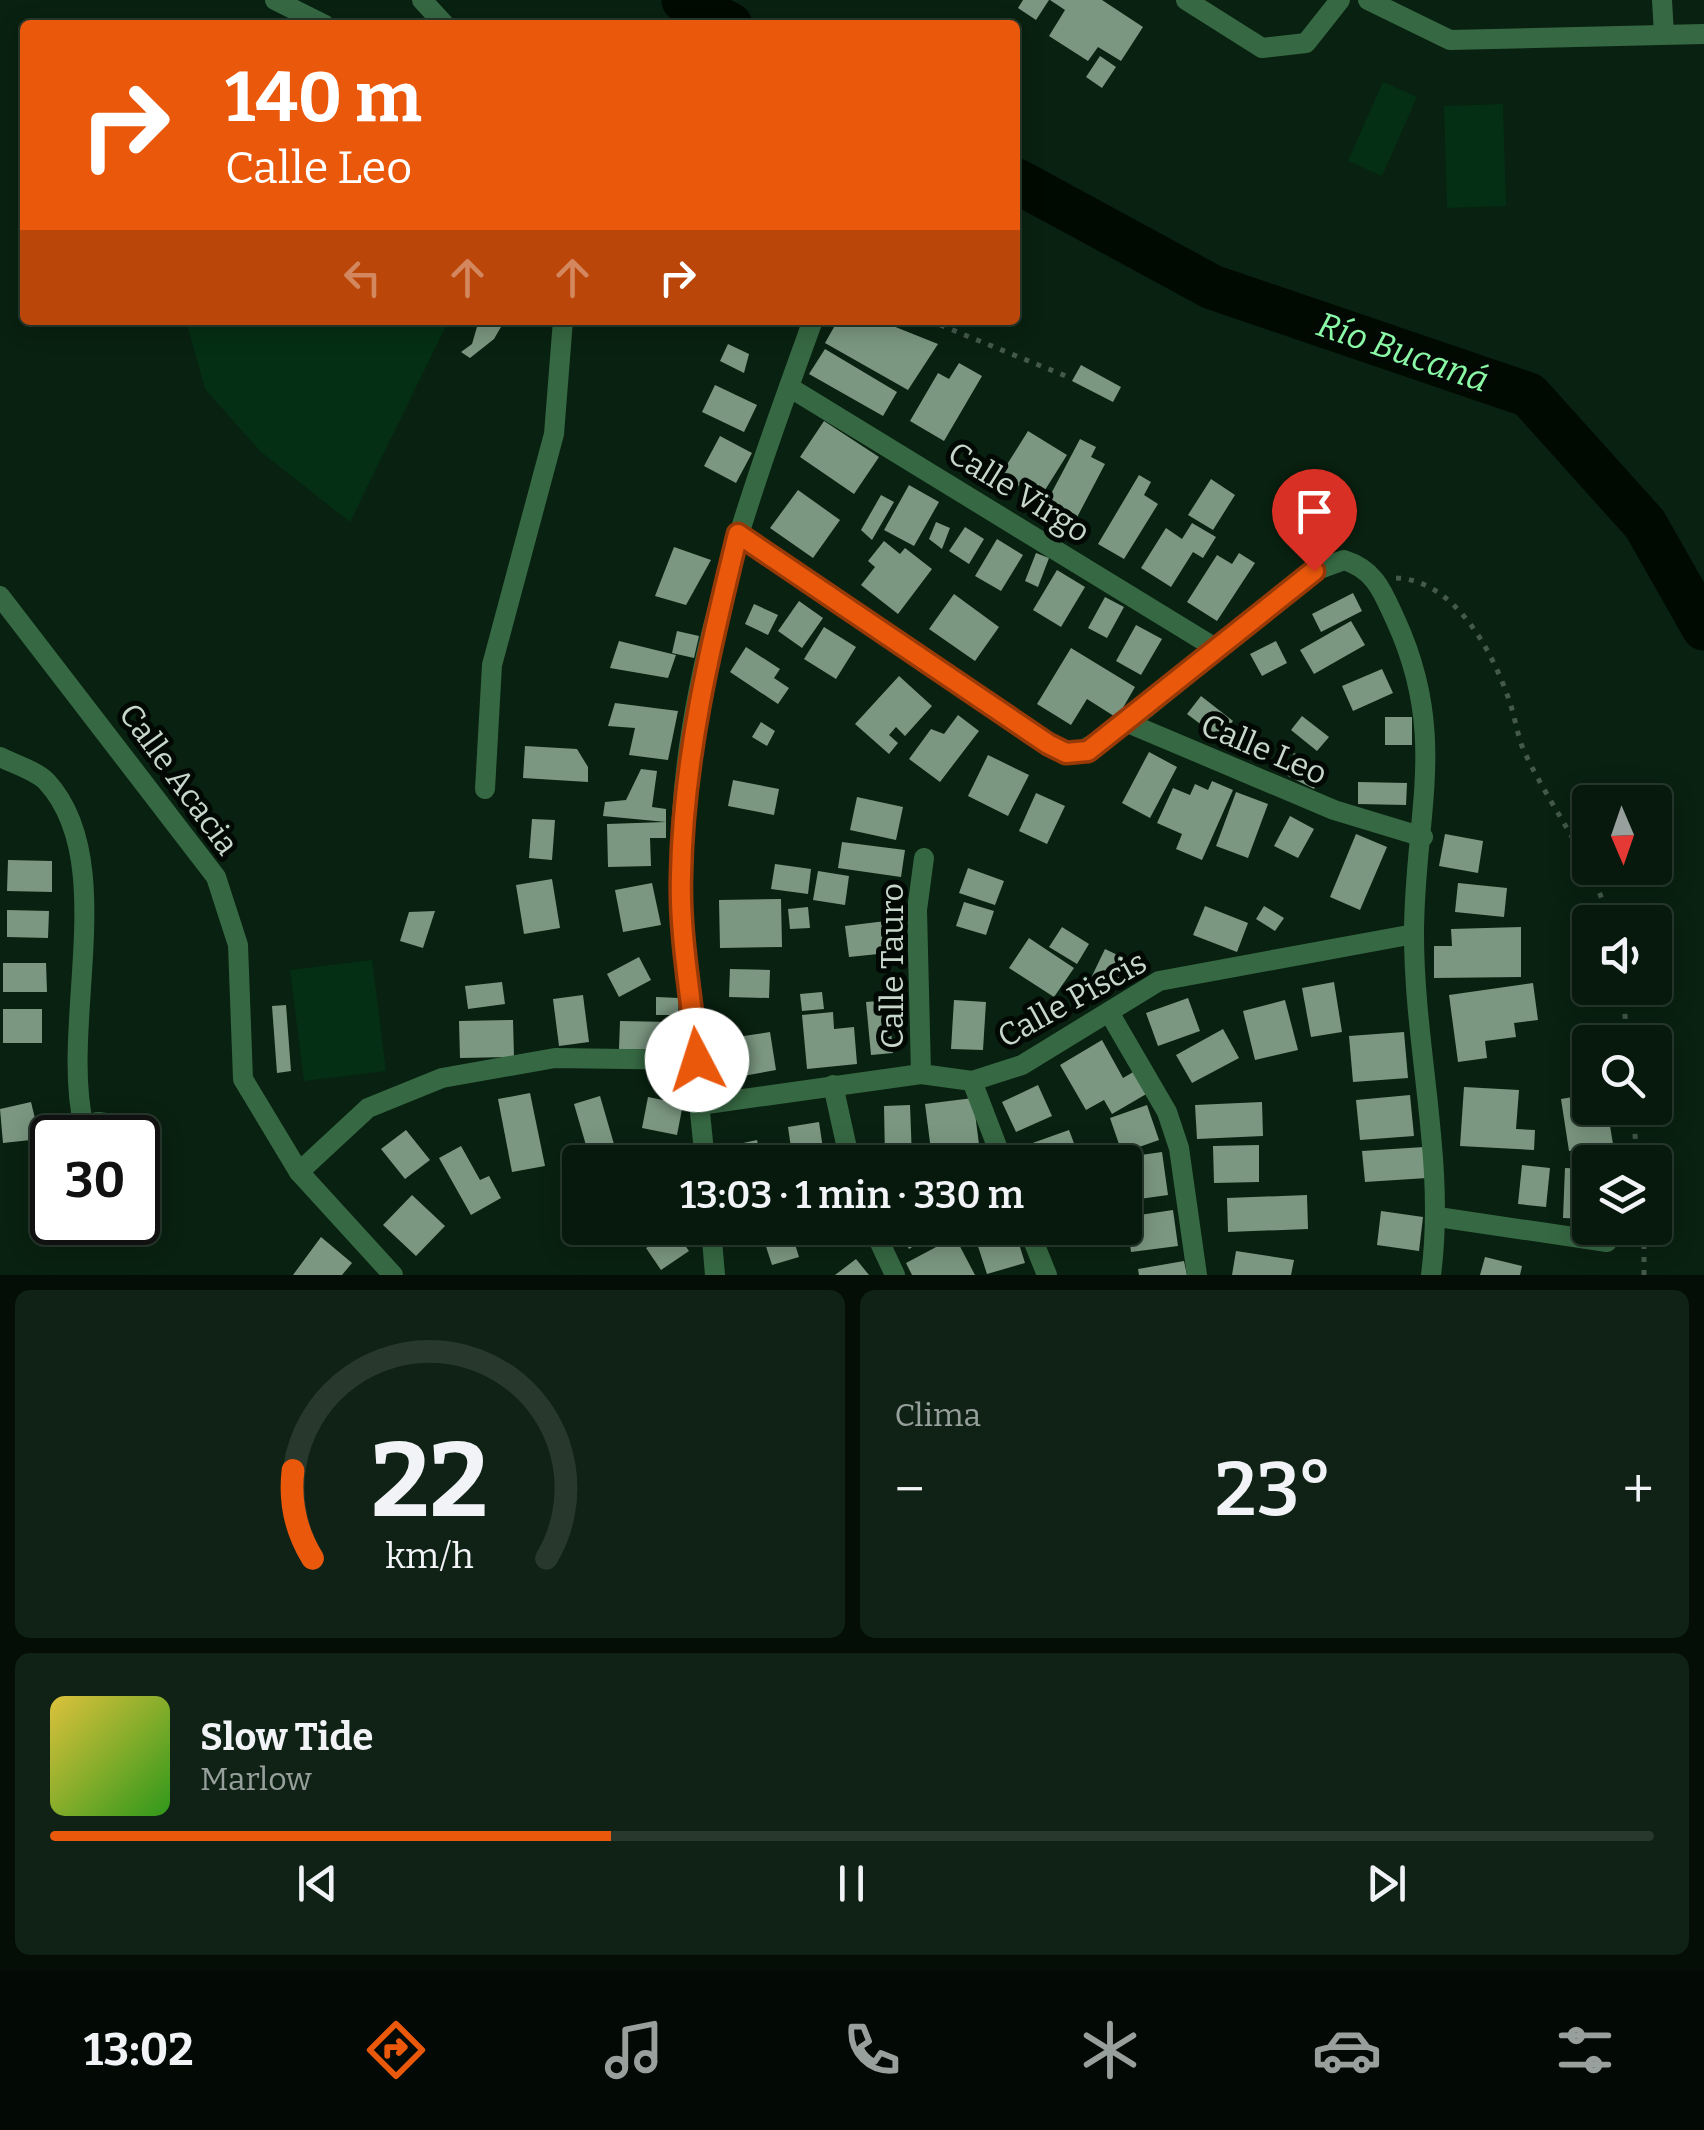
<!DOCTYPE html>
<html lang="es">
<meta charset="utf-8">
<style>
:root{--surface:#07190c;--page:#102215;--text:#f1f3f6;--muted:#98a09d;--line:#28382d;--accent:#ea580c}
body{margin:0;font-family:Bitter,serif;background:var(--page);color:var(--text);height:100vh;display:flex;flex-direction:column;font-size:38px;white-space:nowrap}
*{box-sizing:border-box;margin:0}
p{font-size:32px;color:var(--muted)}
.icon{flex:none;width:55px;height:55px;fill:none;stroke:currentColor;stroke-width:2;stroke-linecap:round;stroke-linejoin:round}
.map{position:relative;height:1275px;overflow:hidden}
.drawer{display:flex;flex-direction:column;gap:15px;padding:15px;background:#040e07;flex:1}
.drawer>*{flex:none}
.hud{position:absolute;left:20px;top:20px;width:1000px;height:305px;border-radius:10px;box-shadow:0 5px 25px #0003,0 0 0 2px var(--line);background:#ea580c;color:#fff;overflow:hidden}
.needle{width:65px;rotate:178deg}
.fabs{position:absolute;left:1572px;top:785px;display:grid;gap:20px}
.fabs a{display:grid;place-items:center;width:100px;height:100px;border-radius:10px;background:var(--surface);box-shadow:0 5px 25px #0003,0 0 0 2px var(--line);font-size:50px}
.speed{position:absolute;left:30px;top:1115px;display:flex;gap:20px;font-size:50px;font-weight:700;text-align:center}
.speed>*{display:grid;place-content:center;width:130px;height:130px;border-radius:50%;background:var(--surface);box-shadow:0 5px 25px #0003,0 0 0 2px var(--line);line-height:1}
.speed .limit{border:5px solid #111;border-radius:15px;background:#fff;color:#111}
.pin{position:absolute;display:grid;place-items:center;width:85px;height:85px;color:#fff;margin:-102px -42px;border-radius:50% 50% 50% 0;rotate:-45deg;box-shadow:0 0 10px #0007}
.pin .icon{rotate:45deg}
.me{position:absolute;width:110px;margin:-55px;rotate:355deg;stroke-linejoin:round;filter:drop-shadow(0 0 8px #0008)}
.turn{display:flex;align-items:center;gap:35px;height:210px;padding:0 40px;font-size:45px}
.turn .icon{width:130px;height:130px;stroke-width:2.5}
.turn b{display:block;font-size:70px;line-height:85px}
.lanes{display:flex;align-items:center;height:95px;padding:0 40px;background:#0003;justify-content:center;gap:50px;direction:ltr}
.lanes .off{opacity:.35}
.big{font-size:75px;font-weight:600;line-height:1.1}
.drawer .card{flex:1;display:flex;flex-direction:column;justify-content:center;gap:15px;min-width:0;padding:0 35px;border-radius:15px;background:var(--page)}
.drawer .dial{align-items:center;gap:0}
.dial svg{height:260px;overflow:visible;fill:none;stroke:var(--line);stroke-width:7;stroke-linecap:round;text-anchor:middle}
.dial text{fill:var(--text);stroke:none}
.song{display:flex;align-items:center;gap:30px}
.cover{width:120px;height:120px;border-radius:15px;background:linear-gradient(135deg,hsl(50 70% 55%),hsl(110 70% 35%))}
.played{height:10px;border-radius:5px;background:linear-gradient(90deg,var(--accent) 35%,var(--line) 35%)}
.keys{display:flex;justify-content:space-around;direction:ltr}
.heat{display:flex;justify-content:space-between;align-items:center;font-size:55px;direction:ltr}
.drawer .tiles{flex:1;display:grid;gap:15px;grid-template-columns:1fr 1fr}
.card:last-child{grid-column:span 2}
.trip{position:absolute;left:562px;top:1145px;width:580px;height:100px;border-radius:10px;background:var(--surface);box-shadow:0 5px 25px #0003,0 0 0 2px var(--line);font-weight:600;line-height:100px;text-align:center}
.tabs{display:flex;height:160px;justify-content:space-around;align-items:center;background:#030a05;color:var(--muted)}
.tabs .icon{width:70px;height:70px}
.tabs .on{color:var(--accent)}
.tabs b{font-size:45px;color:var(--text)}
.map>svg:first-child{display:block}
</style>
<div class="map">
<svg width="1704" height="1275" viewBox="0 0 1704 1275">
<rect width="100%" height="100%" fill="#092110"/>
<!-- green -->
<g fill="#042f14">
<polygon points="1383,82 1417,97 1382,176 1348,161"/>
<polygon points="1503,104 1506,206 1447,208 1444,106"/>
<polygon points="186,320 449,320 350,522 261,452 205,389"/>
<polygon points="372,960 386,1071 304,1081 290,970"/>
</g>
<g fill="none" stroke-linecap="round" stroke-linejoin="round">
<!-- river -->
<g stroke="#000a00" stroke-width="45">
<polyline points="684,0 730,25"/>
<polyline points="1015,180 1212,287 1529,395 1645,524 1704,628"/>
</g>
</g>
<!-- building -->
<g fill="#7b9781">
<polygon points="1023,0 1049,0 1036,20 1018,8"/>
<polygon points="1050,0 1102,0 1143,27 1121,61 1098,47 1088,61 1049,36 1065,10"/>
<polygon points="1100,56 1116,67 1102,88 1086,77"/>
<polygon points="479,320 505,320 494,339 470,358 461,352 472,344"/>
<polygon points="838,320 878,320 938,344 908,390 825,343"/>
<polygon points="728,344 749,354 744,373 720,361"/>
<polygon points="825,349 897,392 883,416 809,374"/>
<polygon points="959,363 982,376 944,441 910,421 938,373 949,379"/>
<polygon points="1081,365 1121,387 1113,402 1072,381"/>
<polygon points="715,385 757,405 744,432 702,412"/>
<polygon points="824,421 879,457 854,494 800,457"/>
<polygon points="1028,431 1067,455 1040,498 1019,485 1014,493 996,482"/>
<polygon points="720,436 752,453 736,483 704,466"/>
<polygon points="1080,439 1096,447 1091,457 1105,464 1073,525 1043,509"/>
<polygon points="1139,475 1151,482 1144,495 1158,504 1124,559 1098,544"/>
<polygon points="1211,479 1235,495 1213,530 1188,515"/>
<polygon points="909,485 939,502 914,546 884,530"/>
<polygon points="798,490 840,520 813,558 770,528"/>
<polygon points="881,495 894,502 872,540 861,530"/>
<polygon points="936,522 950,528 942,549 929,539"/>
<polygon points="1192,523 1216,537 1203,558 1193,552 1171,587 1141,568 1166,528 1182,539"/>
<polygon points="965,527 984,539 969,564 949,551"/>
<polygon points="997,539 1023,555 1001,591 975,576"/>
<polygon points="884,541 900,554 905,548 932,569 898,614 861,585 875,567 868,561"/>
<polygon points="674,547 711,560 686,605 655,596"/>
<polygon points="1036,553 1049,558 1038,587 1025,581"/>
<polygon points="1239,553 1255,563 1217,621 1187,602 1217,555 1232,564"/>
<polygon points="1057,570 1085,587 1061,627 1033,610"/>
<polygon points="1353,593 1362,611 1321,632 1312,614"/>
<polygon points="954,594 999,627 975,661 929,629"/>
<polygon points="1105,597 1124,607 1107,638 1088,628"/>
<polygon points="799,601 823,618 802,648 778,631"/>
<polygon points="754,604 778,615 768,635 745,624"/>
<polygon points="1351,621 1365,645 1314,674 1300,650"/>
<polygon points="1136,625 1162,639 1141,675 1116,661"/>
<polygon points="824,627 856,647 836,679 804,659"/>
<polygon points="677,631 699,636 694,658 672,653"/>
<polygon points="619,641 676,655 668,678 610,668"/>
<polygon points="1276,641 1287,663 1262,676 1250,654"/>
<polygon points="746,647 780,669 774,678 789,688 778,704 730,672"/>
<polygon points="1071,648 1135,687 1117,718 1087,699 1071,725 1037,704"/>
<polygon points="1382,669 1393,693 1353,711 1342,686"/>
<polygon points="899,676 932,706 905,736 896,727 889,735 898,743 889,754 855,724"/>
<polygon points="1201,696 1233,721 1219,738 1187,714"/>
<polygon points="615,703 678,711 668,760 629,755 635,728 608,726"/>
<polygon points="958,715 979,731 940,782 909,759 931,729 944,734"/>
<polygon points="1302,716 1329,737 1317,751 1291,730"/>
<rect x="1385" y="717" width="27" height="28"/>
<polygon points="761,722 775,731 767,746 752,737"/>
<polygon points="525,746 577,749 588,767 588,782 523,778"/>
<polygon points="1149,752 1177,767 1150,818 1122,803"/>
<polygon points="1294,753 1325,767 1314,789 1284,774"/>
<polygon points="988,755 1029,775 1008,816 968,796"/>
<polygon points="641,769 657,771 652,807 666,809 666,822 603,816 605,802 626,800"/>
<polygon points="733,780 779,789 774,815 728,806"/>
<polygon points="1212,781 1233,790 1202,860 1176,849 1182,834 1157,823 1173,788 1190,795 1195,784 1208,790"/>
<polygon points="1358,782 1407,783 1406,805 1358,804"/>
<polygon points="1236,792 1268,804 1248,858 1216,846"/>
<polygon points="1036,793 1065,806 1047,844 1019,831"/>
<polygon points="857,797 903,807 896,840 850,830"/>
<polygon points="1290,816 1314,829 1298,858 1274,846"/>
<polygon points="532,819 555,820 552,860 529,858"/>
<polygon points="666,822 666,838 650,838 651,866 608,867 607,824"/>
<polygon points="1356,834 1387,847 1360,910 1330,897"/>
<polygon points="1445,834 1483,841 1478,873 1439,866"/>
<polygon points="842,842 905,850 901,877 838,868"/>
<polygon points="8,860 52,861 52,892 7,891"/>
<polygon points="775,864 811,869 808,894 771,889"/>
<polygon points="968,868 1004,881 995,905 959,893"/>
<polygon points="818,871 849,876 845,905 813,900"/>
<polygon points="552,879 560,928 524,934 516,885"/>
<polygon points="652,883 661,925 623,932 615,890"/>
<polygon points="1458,883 1507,888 1504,917 1455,912"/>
<polygon points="781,899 782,947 720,948 719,900"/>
<polygon points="964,902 994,911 986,935 956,926"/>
<polygon points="1205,906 1248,923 1237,952 1193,935"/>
<polygon points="1264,906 1284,918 1275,931 1256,919"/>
<polygon points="808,907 810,928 790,929 788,909"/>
<polygon points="7,910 49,911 48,938 7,937"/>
<polygon points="435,911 423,948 400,941 409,912"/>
<polygon points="894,920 898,952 849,957 845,926"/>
<polygon points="1062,927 1089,944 1077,964 1049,947"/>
<polygon points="1521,927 1521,977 1434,978 1434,946 1452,946 1451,929"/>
<polygon points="1029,938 1074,968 1054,997 1009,968"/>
<polygon points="1105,949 1130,961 1116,990 1091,978"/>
<polygon points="639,957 651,980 619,997 607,974"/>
<polygon points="3,963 46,963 47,992 3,992"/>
<polygon points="730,969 770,970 769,998 729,997"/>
<polygon points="502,982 505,1004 468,1009 465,986"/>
<polygon points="1334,982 1342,1032 1311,1037 1302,988"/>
<polygon points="1533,983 1538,1020 1514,1023 1516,1037 1485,1041 1487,1058 1458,1062 1449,995"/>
<polygon points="822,992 824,1009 802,1011 800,994"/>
<polygon points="583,995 589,1042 559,1046 553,999"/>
<polygon points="656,997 679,998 678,1015 656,1015"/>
<polygon points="1188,998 1200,1031 1158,1046 1146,1013"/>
<polygon points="888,1000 893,1053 871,1055 866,1002"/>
<polygon points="954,1000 986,1002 983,1050 951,1049"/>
<polygon points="1285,1000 1298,1050 1255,1060 1243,1011"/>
<polygon points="286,1005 291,1071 277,1073 272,1006"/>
<rect x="3" y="1009" width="39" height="34"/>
<polygon points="833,1012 834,1029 854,1027 857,1064 807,1069 802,1015"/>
<polygon points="513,1020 514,1057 460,1058 459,1021"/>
<polygon points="620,1021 671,1022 670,1050 619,1049"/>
<polygon points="1223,1029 1239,1058 1192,1083 1176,1055"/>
<polygon points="770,1032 776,1070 743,1076 737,1037"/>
<polygon points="1404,1032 1408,1078 1353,1082 1349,1036"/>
<polygon points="1102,1040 1123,1078 1135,1071 1148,1093 1112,1114 1104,1100 1086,1110 1060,1065"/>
<polygon points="1038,1085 1052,1116 1016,1132 1002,1102"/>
<polygon points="1464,1087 1519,1090 1516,1129 1535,1130 1534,1150 1460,1146"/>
<polygon points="530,1093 545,1166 512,1172 498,1099"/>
<polygon points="1590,1094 1590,1108 1607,1108 1613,1144 1569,1151 1561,1099"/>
<polygon points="1410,1095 1414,1136 1360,1140 1356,1100"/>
<polygon points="600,1096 618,1158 590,1159 574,1104"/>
<polygon points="648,1097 683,1104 677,1135 642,1128"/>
<polygon points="973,1098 980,1152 932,1158 925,1104"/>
<polygon points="31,1102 40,1139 3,1143 0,1109"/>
<polygon points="1262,1102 1263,1136 1197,1139 1195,1105"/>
<polygon points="910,1105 912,1158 885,1159 884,1106"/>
<polygon points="1147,1105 1159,1140 1122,1153 1110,1118"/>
<polygon points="819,1122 825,1162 793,1162 788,1127"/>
<polygon points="406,1130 430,1160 405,1179 381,1149"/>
<polygon points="1069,1130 1081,1162 1034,1162 1027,1145"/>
<polygon points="757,1140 762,1162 732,1162 729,1146"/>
<polygon points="1259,1145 1259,1182 1214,1183 1213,1146"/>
<polygon points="461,1146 480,1180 489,1176 501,1198 471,1215 439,1158"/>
<polygon points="1424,1147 1427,1178 1365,1182 1362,1151"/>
<polygon points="1162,1152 1168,1195 1125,1201 1125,1162 1113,1159"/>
<polygon points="1522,1165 1550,1168 1546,1207 1518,1204"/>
<polygon points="1565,1168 1590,1169 1590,1219 1563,1218"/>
<polygon points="412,1195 445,1226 416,1256 383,1225"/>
<polygon points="1307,1195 1308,1229 1228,1232 1227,1198"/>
<polygon points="1173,1210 1178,1246 1131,1252 1126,1217"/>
<polygon points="1381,1211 1423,1217 1419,1251 1377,1245"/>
<polygon points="760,1228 790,1228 799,1257 772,1265"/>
<polygon points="896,1228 945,1228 909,1249"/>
<polygon points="972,1228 1014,1228 1025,1263 987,1274"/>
<polygon points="1055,1228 1114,1228 1115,1229 1060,1244"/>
<polygon points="674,1230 689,1251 661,1270 646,1248"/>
<polygon points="321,1237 352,1263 342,1275 293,1275"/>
<polygon points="955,1237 975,1275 912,1275 906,1263"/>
<polygon points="1236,1251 1294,1260 1291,1275 1232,1275"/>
<polygon points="1485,1257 1522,1266 1520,1275 1480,1275"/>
<polygon points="856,1259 869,1275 835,1275"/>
<polygon points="1184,1261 1187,1275 1139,1275 1138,1269"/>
</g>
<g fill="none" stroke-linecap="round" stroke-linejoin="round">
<!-- path -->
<g stroke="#44594a" stroke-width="5" stroke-dasharray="5 8" stroke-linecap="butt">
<polyline points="928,320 1068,377"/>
<path d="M1396,578C1454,580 1492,650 1509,700C1515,716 1517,735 1524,751C1551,809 1593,859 1609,922"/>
<polyline points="1623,988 1627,1042"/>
<polyline points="1633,1108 1637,1162"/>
<polyline points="1644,1275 1644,1228"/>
</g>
<!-- minor -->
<g stroke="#366943" stroke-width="20">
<polyline points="275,0 325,25"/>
<polyline points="422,0 445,25"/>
<polyline points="1186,0 1262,48 1306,43 1340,0"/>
<polyline points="1368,0 1450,40 1704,34"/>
<polyline points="1662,0 1664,34"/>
<polyline points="789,387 1217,649"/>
<path d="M738,534L1048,744L1076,754L1128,723L1314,571L1344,560C1376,570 1383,593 1396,621C1449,737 1414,816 1414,934C1414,1049 1446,1161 1431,1275"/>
<polyline points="0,596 216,877 238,945 243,1079 299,1172 393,1275"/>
<polyline points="1128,723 1334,810 1423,837"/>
<path d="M0,757C14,764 37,771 47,782C120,862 59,1025 84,1127"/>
<polyline points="485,789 492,665 554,434 563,320"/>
<polyline points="1110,1014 1167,1112 1179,1148 1197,1275"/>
<polyline points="921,1074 917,910 924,858"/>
<polyline points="972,1081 1003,1162"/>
<polyline points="833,1085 850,1162"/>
<polyline points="700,1105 921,1074 972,1081 1022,1065 1159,981 1414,934"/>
<path d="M78,1137C89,1117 112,1117 122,1138"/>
<path d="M705,1162C696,1069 684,975 681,881C674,696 751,492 813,320"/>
<polyline points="299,1172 368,1108 442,1078 555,1058 697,1060"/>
<polyline points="1438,1217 1607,1242"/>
<polyline points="711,1228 715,1275"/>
<polyline points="873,1228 895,1275"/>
<polyline points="1028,1228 1047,1275"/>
</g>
</g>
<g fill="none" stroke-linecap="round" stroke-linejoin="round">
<defs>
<path id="route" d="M697,1060C692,999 679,936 681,875C683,759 710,647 738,534L1048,744L1066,753L1088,751L1314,571"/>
</defs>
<!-- route casing -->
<use href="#route" stroke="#983908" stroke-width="25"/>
<!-- route -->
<use href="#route" stroke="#ea580c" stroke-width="18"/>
</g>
<g text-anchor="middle" stroke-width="10" stroke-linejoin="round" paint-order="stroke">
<!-- street labels -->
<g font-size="32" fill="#c7d6ca" stroke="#020803">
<text transform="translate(1019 492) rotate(32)" y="11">Calle Virgo</text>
<text transform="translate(1264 749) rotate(23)" y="11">Calle Leo</text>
<text transform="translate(179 779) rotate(54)" y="11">Calle Acacia</text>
<text transform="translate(892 966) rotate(-90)" y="11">Calle Tauro</text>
<text transform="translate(1072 999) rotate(-29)" y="11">Calle Piscis</text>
</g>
<!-- water labels -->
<g font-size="35" font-style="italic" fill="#8af8a6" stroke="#020803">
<text transform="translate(1403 352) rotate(19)" y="12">Río Bucaná</text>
</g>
</g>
</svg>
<div class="fabs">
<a><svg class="needle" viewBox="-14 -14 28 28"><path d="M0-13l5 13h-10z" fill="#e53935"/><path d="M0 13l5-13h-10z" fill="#98a09d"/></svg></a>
<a><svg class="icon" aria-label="sound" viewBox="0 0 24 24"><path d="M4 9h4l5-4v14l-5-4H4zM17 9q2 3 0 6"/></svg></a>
<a><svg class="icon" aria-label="search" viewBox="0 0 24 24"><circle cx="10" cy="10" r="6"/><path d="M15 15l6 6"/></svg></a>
<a><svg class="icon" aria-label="layers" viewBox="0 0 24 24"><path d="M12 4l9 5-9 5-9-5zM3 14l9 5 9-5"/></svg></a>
</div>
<div class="speed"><div class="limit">30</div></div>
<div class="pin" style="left:1314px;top:571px;background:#d93025"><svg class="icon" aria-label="arrive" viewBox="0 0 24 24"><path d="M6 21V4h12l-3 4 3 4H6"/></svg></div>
<svg class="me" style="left:697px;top:1060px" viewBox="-20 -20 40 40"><circle r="19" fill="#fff"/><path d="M0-13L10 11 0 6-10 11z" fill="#ea580c"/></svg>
<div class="trip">13:03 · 1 min · 330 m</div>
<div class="hud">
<div class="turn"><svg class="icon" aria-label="right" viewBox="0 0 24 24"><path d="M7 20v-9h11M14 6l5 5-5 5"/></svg><div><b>140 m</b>Calle Leo</div></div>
<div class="lanes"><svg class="icon off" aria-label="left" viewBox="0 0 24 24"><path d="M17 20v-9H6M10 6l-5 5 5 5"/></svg><svg class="icon off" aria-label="ahead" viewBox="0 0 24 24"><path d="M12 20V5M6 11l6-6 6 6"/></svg><svg class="icon off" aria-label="ahead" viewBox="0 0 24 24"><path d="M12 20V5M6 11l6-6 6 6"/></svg><svg class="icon" aria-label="right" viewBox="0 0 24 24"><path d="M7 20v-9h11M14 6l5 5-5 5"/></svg></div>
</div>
</div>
<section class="drawer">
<div class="tiles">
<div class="card dial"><svg viewBox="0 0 100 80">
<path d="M14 69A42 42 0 1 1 86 69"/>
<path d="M14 69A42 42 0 0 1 8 42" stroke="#ea580c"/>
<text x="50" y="56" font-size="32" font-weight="700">22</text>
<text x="50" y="72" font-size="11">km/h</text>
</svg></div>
<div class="card"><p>Clima</p>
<div class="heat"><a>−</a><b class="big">23°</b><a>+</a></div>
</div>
<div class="card">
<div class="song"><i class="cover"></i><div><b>Slow Tide</b><p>Marlow</p></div></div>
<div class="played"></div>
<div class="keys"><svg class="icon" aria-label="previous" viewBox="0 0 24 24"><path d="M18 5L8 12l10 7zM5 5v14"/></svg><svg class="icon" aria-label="pause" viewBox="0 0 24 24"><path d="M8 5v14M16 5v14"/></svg><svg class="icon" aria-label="next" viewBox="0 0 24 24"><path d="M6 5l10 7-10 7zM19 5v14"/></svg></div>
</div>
</div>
</section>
<nav class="tabs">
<b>13:02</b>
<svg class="icon on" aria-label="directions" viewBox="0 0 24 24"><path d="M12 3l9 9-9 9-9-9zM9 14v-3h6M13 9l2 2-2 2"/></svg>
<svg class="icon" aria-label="music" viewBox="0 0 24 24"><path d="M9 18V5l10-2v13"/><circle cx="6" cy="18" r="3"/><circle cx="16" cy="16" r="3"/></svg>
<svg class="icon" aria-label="phone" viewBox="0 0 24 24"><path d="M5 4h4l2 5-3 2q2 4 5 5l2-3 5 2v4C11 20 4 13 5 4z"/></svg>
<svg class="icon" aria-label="climate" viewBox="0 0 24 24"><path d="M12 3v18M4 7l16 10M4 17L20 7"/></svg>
<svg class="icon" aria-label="car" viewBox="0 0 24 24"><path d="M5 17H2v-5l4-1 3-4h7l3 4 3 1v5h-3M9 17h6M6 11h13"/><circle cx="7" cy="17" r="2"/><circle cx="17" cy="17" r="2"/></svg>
<svg class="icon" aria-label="filters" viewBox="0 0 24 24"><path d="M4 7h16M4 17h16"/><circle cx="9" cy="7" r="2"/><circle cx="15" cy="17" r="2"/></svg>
</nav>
